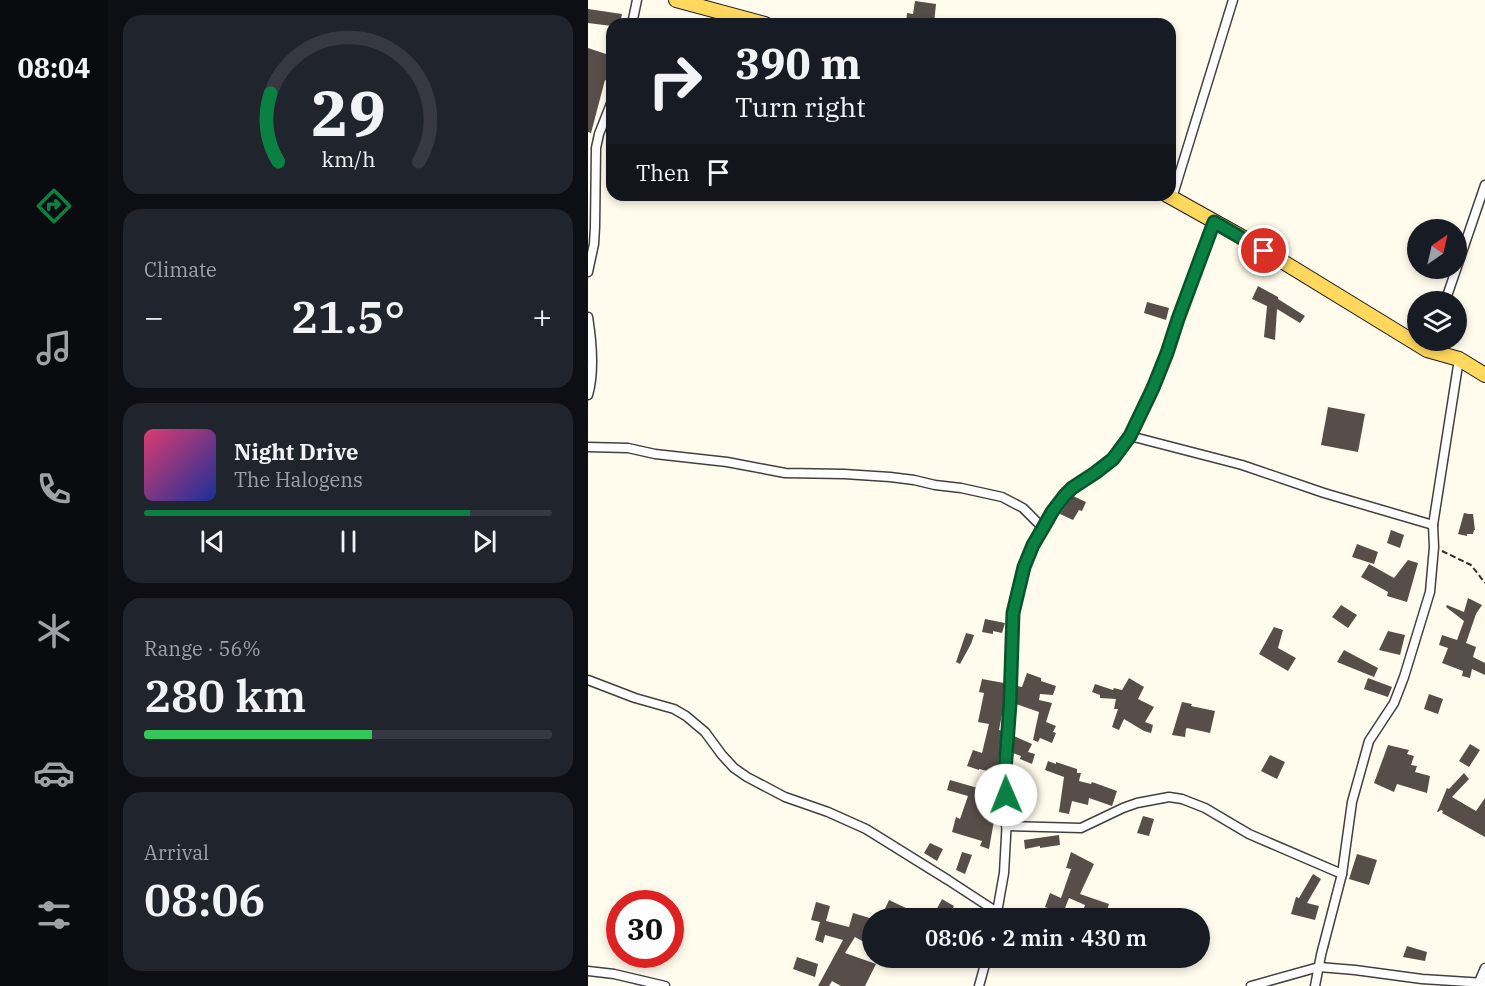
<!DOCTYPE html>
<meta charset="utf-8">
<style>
:root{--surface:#171b24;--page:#20242c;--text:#f1f3f6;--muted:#9ea1a6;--line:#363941;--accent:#0b8043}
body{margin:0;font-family:"IBM Plex Serif",serif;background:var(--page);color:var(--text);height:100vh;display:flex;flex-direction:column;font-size:22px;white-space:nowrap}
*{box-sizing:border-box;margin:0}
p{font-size:20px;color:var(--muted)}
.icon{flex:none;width:33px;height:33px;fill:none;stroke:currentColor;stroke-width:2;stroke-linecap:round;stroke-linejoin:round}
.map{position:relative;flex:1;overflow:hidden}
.sheet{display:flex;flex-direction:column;gap:15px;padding:15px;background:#0d0f14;width:480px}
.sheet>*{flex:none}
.hud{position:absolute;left:18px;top:18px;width:570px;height:183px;border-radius:18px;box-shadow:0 3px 9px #0003;background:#171b24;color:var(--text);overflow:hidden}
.needle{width:39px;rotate:34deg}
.buttons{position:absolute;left:819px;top:219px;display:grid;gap:12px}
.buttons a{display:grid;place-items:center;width:60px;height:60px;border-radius:50%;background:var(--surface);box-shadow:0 3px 9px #0003;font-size:30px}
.speed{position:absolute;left:18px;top:890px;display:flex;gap:12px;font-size:30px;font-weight:700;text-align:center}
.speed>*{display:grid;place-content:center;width:78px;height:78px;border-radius:50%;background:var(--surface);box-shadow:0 3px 9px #0003;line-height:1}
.speed .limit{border:9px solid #d22;background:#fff;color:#111}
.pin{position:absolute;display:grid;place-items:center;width:51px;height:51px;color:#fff;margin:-26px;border:3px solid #fff;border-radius:50%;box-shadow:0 2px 6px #0007}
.me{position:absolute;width:66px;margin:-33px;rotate:359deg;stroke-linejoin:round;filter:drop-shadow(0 0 4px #0008)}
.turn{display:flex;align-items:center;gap:21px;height:126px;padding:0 30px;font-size:27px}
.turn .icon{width:78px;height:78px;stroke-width:2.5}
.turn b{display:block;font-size:42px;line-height:51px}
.then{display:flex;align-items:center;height:57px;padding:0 30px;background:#0003;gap:12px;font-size:22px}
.big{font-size:45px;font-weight:600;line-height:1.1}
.sheet .card{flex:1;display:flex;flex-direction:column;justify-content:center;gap:9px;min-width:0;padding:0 21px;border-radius:18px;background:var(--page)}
.sheet .dial{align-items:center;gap:0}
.dial svg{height:156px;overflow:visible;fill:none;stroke:var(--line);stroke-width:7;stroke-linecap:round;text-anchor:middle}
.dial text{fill:var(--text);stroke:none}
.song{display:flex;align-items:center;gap:18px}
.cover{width:72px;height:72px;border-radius:9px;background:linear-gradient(135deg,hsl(340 70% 55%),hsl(230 70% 35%))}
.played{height:6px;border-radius:3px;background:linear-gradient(90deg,var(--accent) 80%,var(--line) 80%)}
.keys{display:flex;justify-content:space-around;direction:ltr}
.heat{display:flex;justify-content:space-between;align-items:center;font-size:33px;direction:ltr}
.charge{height:9px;border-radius:4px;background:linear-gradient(90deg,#34c759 56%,var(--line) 0)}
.trip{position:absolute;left:274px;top:908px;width:348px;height:60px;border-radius:30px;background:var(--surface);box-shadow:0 3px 9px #0003;font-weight:600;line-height:60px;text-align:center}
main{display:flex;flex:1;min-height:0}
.tab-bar{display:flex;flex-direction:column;width:108px;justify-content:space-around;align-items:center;background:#090b0e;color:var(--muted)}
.tab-bar .icon{width:42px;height:42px}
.tab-bar .on{color:var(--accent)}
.tab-bar b{font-size:27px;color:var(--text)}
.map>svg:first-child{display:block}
</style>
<main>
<nav class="tab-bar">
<b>08:04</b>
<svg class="icon on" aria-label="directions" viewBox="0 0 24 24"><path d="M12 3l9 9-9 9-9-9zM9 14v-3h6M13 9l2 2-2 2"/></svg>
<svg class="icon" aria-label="music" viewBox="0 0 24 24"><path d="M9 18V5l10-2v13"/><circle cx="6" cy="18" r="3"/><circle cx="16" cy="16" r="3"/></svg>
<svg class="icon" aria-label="phone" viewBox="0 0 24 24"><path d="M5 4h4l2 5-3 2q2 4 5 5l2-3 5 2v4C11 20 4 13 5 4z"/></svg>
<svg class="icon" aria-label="climate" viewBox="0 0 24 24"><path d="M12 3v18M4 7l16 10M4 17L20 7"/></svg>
<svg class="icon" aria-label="car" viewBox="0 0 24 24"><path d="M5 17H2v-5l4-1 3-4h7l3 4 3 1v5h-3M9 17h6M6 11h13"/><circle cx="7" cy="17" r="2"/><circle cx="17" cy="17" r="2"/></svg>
<svg class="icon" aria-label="filters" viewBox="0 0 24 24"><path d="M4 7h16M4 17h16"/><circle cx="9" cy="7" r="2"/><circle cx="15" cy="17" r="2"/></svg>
</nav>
<section class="sheet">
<div class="card dial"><svg viewBox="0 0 100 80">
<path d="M14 69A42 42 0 1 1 86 69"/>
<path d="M14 69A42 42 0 0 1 10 34" stroke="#0b8043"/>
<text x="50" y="56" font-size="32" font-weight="700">29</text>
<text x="50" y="72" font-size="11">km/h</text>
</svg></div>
<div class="card"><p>Climate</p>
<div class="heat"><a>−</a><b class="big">21.5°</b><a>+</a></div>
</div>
<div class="card">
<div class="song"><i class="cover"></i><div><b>Night Drive</b><p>The Halogens</p></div></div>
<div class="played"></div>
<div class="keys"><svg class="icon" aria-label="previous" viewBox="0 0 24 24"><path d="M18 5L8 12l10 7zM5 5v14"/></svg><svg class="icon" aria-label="pause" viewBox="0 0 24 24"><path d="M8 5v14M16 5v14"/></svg><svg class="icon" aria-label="next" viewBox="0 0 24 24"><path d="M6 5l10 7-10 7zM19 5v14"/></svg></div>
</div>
<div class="card"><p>Range · 56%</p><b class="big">280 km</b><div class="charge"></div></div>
<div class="card"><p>Arrival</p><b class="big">08:06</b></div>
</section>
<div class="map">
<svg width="897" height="986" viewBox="0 0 897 986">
<rect width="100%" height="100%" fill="#fffced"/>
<!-- building -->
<g fill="#574e49">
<polygon points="327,1 348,4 346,24 318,24 319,13 325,14"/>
<polygon points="0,9 34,14 32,24 24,24 24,26 0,23"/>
<polygon points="0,48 24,56 24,67 23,66 19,81 17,80 3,133 0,132"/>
<polygon points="670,286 690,297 690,299 717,316 712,323 689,309 687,340 676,337 679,306 664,299"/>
<polygon points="559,302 581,308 578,320 556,313"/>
<polygon points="740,407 777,414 770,452 733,445"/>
<polygon points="485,496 498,502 494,511 491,510 485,520 472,514"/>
<polygon points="876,513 881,514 885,514 887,530 886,530 885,534 879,534 879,536 870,534"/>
<polygon points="803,530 816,535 812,548 799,543"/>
<polygon points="769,544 790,552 786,564 764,557"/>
<polygon points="820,560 830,563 819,602 799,596 800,592 773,577 781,564 806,578"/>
<polygon points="880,598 894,605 888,614 878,643 888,647 885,657 897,663 897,675 884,669 882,678 874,676 875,671 854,663 860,648 851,645 854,635 869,640 876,621 858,607 859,605 876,612"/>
<polygon points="753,605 769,615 760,628 744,617"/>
<polygon points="397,619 417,623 414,633 405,631 405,634 394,632"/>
<polygon points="686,627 695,630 690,648 708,658 700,671 671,654"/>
<polygon points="800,631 817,635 812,655 791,650"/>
<polygon points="378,633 386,635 383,644 372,664 368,662"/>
<polygon points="756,650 790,668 786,677 749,662"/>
<polygon points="439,673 453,678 453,681 468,686 465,695 452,694 451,700 464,703 458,722 468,726 465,732 468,733 464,743 452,738 450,742 445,740 451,712 428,704 429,686 434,687"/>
<polygon points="541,678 556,687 550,699 566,707 557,722 565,725 563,733 556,731 536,719 531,730 524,727 530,709 526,709 528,699 512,698 512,695 504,692 507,684 525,690 526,688 534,690"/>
<polygon points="780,678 804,687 800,697 776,689"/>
<polygon points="394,679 416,683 415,709 411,730 414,731 409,773 391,769 391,770 379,766 385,750 394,753 401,724 390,722 396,693 391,692"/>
<polygon points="841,694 855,699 850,714 836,709"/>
<polygon points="594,702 604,704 603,706 627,711 622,733 599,728 598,729 597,737 584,735"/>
<polygon points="426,736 444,744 440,752 447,754 444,764 432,759 433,756 425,753"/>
<polygon points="882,744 892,750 881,767 871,761"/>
<polygon points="800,745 821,750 819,754 826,756 823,765 829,766 827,772 842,776 839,793 809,784 806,792 786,783"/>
<polygon points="682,755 697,762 689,779 673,771"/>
<polygon points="460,761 468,764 468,762 489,769 489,773 493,773 491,781 503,784 504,782 529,791 524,806 501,798 500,805 484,801 481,814 471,812 476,777 457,770"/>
<polygon points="876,773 881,779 864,797 888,811 897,798 897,837 854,813 855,811 853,810 850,812 849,812 859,788 861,789"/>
<polygon points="362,780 407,793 399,819 406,821 401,849 392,846 394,841 364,832 368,817 372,819 380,796 359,790"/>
<polygon points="555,816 566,819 561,836 549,833"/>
<polygon points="471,835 472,845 452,848 452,846 437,849 436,840"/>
<polygon points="342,843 355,849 349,861 336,853"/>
<polygon points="374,852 384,855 377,874 368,870"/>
<polygon points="483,852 506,864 492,894 521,904 517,916 496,908 497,905 481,898 473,918 466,916 468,911 457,907 462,893 473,898 483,869 478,868"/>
<polygon points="769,854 789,860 781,885 761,879"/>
<polygon points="725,874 733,879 719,903 731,906 727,920 703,914 708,897 711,898"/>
<polygon points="354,899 366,906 360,918 344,918"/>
<polygon points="301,900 320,909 316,918 293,918"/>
<polygon points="228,902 242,906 238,921 261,927 265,913 285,919 285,947 267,937 257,953 288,964 277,986 253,986 244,981 241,986 230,986 255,940 237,935 235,943 227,940 232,922 223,920"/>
<polygon points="819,946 839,952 837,961 815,957"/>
<polygon points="209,957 230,964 227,977 205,969"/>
</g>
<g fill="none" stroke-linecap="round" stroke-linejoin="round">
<defs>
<g id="street">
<polyline points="44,24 49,0"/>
<polyline points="584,198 645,0"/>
<polyline points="0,272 6,244 7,227 8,148 11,134 24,101"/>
<polyline points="857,302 897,185"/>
<path d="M0,317C4,342 7,371 0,395"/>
<polyline points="542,436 654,465 736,493 845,525"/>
<polyline points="0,447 40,448 67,454 139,462 197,473 256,474 302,477 326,480 347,485 373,488 414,497 435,508 455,528"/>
<polyline points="0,680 47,698 86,709 98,716 117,732 134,755 146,768 159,777 197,797 240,812 278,829 360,880 409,912"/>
<polyline points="418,826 493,828 535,808 549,803 581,797 594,799 617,808 661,834 754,874"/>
<polyline points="408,918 416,873 419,818 417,771 422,703 425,613 436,567 445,545 455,528 464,512 477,495 484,488 507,473 525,459 542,436 565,389 580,353 590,319 626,222"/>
<polyline points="0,971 26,974 77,986"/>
<polyline points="891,982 897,968"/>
<polyline points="391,986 399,957"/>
<polyline points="663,986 731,967 767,970 834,979 897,983"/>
<polyline points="727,986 733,955 754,874 764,802 781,741 806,703 816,677 842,592 846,547 845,525 871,359"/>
</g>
<g id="primary">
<polyline points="88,0 177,24"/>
<polyline points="579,195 656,238 839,350 871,359 897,375"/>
</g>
</defs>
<!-- street casing -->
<use href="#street" stroke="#404040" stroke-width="11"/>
<!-- primary casing -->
<use href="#primary" stroke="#1e1e1e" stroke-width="16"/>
<!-- path -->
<polyline stroke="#2f2f2f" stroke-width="2" stroke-dasharray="6 3" stroke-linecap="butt" points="854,551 883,565 897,583"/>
<!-- street -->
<use href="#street" stroke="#fff" stroke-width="8"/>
<!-- primary -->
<use href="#primary" stroke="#ffd85d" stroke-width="14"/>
</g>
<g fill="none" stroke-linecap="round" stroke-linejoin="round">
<defs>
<polyline id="route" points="418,795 417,771 422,703 425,613 436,567 445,545 455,528 464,512 477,495 484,488 507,473 525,459 542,436 565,388 579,353 590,319 626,222 676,251"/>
</defs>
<!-- route casing -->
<use href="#route" stroke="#07532c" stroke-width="15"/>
<!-- route -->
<use href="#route" stroke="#0b8043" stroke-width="10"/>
</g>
</svg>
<div class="buttons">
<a><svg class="needle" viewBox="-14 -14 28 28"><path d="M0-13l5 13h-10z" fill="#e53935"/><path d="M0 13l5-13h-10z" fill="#9ea1a6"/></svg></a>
<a><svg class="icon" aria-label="layers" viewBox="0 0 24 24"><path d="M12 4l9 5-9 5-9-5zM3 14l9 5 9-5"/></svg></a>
</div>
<div class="speed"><div class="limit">30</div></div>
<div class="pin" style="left:676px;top:251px;background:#d93025"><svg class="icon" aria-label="arrive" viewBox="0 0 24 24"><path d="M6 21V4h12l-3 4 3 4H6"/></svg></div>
<svg class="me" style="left:418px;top:795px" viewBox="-20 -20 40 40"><circle r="19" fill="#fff"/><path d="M0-13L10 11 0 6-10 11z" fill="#0b8043"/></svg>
<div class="trip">08:06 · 2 min · 430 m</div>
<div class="hud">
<div class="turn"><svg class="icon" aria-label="right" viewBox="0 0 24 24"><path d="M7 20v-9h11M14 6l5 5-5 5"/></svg><div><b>390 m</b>Turn right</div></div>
<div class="then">Then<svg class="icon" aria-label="arrive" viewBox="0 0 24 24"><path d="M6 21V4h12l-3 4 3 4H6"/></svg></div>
</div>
</div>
</main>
